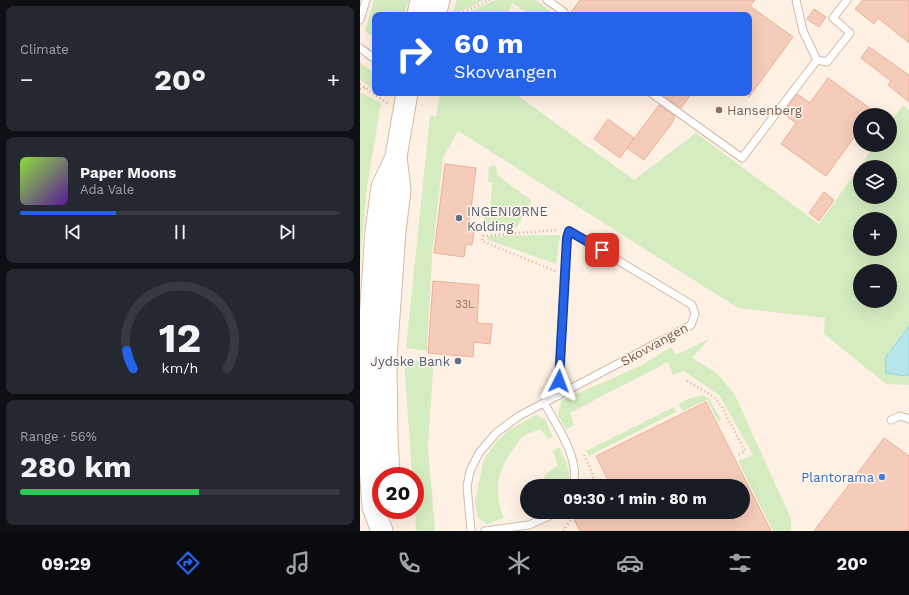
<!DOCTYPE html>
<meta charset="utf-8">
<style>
:root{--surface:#171b24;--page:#242831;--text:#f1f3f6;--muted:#9ea1a6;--line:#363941;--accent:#2563eb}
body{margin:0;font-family:"Work Sans",sans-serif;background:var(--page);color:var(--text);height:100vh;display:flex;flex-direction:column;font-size:15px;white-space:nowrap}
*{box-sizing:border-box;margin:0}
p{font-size:13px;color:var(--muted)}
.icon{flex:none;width:22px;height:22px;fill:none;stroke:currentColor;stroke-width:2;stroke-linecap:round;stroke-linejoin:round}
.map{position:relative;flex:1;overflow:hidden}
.side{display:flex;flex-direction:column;gap:6px;padding:6px;background:#0d0f14;width:360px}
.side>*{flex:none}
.top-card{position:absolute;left:12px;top:12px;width:380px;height:84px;border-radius:8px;box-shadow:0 4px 16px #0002;background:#2563eb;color:#fff;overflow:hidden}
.tools{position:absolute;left:493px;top:108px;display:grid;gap:8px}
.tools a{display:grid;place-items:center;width:44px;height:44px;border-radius:50%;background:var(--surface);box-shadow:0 4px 16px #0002;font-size:20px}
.speed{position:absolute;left:12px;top:467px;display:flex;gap:8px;font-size:20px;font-weight:700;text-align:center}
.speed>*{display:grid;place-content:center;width:52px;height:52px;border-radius:50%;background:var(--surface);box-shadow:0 4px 16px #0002;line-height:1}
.speed .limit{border:6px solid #d22;background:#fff;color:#111}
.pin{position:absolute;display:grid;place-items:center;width:34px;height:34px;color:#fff;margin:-17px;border-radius:8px;box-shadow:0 2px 6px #0006}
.me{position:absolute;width:44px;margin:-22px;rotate:3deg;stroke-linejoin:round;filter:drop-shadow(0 0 3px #0008)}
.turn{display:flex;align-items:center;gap:14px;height:84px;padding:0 16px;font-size:18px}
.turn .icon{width:52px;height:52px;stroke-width:2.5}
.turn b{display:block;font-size:28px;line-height:34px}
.big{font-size:30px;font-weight:700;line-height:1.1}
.side .card{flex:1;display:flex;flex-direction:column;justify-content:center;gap:6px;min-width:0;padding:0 14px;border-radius:8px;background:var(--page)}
.side .dial{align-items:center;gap:0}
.dial svg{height:104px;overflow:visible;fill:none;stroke:var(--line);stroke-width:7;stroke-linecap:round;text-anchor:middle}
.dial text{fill:var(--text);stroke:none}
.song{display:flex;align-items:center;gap:12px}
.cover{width:48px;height:48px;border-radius:6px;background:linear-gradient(135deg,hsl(90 70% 55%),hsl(270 70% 35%))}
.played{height:4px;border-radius:2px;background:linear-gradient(90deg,var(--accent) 30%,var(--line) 30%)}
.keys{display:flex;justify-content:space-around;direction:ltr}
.heat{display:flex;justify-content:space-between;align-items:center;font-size:22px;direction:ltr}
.charge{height:6px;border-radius:3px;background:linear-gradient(90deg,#34c759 56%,var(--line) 0)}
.trip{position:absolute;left:160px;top:479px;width:230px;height:40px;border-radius:20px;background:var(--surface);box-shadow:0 4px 16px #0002;font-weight:700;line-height:40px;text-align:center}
.menu{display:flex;height:64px;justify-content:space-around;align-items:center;background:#090b0e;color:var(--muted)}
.menu .icon{width:28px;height:28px}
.menu .on{color:var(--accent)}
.menu b{font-size:18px;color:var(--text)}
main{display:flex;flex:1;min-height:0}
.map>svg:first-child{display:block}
</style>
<main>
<section class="side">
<div class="card"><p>Climate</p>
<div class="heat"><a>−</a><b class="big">20°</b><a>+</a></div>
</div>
<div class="card">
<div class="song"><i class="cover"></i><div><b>Paper Moons</b><p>Ada Vale</p></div></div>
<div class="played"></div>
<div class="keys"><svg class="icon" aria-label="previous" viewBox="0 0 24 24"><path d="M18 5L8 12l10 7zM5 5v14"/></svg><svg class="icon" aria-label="pause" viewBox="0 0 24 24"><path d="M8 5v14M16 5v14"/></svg><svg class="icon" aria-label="next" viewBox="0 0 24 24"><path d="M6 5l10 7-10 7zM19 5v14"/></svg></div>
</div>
<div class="card dial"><svg viewBox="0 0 100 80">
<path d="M14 69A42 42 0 1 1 86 69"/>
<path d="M14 69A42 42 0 0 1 9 55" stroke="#2563eb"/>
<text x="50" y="56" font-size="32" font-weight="700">12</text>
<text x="50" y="72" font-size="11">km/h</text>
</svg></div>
<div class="card"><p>Range · 56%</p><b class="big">280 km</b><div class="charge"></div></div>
</section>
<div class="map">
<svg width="549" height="531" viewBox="0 0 549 531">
<rect width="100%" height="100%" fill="#fef1e3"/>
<!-- green -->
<g fill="#d5ecc0" fill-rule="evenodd">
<polygon points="14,0 49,0 44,15 15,15 15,39 5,31"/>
<polygon points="97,0 125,0 92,15"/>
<polygon points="135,0 176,0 190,11 189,15 170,15 153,3 151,5 148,15 102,15"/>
<polygon points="0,62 15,74 15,91 0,80"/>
<polygon points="0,92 21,103 7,187 0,265"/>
<path d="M80,93H154L274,180L336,133L459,224L515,145H530V123L543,105L549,110V326L525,358L545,376L549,375V385L526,384L464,334L465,318L378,308L98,131L83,158L72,256L67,351L46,348L70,115L76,117ZM500,167H530V197H500ZM500,219H530V249H500ZM500,271H530V301H500Z"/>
<polygon points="129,166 136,166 137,174 151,186 172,200 157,227 123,227 125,214 130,213 132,182 128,182"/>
<polygon points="200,235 196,264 128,240 127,236"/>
<polygon points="349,339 332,358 357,373 375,395 431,519 431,531 413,531 378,461 393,455 359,395 324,371 313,375 308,362 210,413 214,425 206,430 198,415 201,401 280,366 311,347 316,355"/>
<polygon points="44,358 70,363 73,370 68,447 75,531 56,531 55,510 55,476 52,476"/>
<polygon points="343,395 349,399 361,419 358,422 347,400 323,411 318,404 328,399"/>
<polygon points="314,407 316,412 229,456 226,451"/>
<path d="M176,415L185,419L193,437L188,439L180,429C174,431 167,434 162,437C159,440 156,446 153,450C137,470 133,494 144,518L127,524L117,517L115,501L124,459L137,441L149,430Z"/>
<path d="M199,447C205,459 213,473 207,486H180C183,476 189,470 198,466L193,451Z"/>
</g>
<!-- water -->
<polygon fill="#b6e5e9" stroke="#9bd6db" points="549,326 549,375 545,376 526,373 525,358"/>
<!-- building -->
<g fill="#f5ccb9" stroke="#e9b198">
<polygon points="220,0 395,0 390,6 433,37 389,97 389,15 209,15"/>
<polygon points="503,0 549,0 549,43 518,18 514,24 495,9"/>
<polygon points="454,9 466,17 459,27 447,19"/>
<polygon points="509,47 549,75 549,102 528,85 531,81 501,58"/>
<polygon points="468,78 519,115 500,115 500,129 466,176 421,144 436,123 423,113 437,94 450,103"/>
<polygon points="308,93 332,93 321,108 305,97"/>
<polygon points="299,105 315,116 312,123 284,160 267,148"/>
<polygon points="248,119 274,138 260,158 234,139"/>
<polygon points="85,164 116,168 109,224 115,225 112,245 106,244 104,257 74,253"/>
<polygon points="464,192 474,200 459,221 449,213"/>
<polygon points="73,281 119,285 117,323 132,324 130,344 114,342 113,357 68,353"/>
<polygon points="346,402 411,531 220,531 214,520 229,512 383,512 383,486 251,486 236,456"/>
<polygon points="524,438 549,456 549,531 454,531"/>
</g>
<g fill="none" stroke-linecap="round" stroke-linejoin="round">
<defs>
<g id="lane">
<polyline points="187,0 204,12 202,15"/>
<polyline points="0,20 6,0"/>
<polyline points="0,48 15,59"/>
<polyline points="457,60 467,62 490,33 473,18 487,0"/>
<polyline points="291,93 382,158 457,60 443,31 436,0"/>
<path d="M185,404C197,427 221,459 213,486"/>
<polyline points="531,420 540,416 549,419"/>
<polyline points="111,531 107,486 110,471 119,453 136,433 159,416 331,325 335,314 332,305 209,231 207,238 198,396"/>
<polyline points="125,531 169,525 198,512"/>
</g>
<g id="secondary">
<polyline points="58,15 61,0"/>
<polyline points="75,15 79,0"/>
<polyline points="29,476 27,439 26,359 35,231 40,190 36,157"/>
<polyline points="22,531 13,507 8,439 8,358 10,320 16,231 22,187 36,157 47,93"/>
</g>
</defs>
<!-- lane casing -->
<use href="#lane" stroke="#d2baab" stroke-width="9"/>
<!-- secondary casing -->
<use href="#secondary" stroke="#d5b9a8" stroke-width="23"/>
<!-- path -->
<g stroke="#daaf9c" stroke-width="2.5" stroke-dasharray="1 3" stroke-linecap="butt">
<polyline points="96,15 130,0"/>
<polyline points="0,84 27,103"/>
<polyline points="0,89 5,88"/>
<polyline points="195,271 122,241 123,236 197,230"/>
<polyline points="327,381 354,397 362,407 385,451 376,456"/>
<polyline points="224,455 232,472 235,486"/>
<polyline points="203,531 217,512"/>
</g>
<!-- lane -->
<use href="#lane" stroke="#fff" stroke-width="7"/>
<!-- secondary -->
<use href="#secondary" stroke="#fff" stroke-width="21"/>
</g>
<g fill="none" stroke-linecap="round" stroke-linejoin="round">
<defs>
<polyline id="route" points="199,381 207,238 209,231 242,250"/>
</defs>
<!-- route casing -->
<use href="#route" stroke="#184099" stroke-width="10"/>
<!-- route -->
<use href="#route" stroke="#2563eb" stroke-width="7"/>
</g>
<!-- markers -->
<circle fill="#8d6e63" stroke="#fff5eb" stroke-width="1.5" cx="359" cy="110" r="4"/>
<g fill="#5c6f8a" stroke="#fff5eb" stroke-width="1.5">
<circle cx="99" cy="218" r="4"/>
<circle cx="98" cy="361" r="4"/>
</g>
<circle fill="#3f7fe0" stroke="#fff5eb" stroke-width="1.5" cx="522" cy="477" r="4"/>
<g text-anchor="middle" stroke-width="3" stroke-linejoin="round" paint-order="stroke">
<!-- number labels -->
<g font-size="11" fill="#977364">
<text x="105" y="308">33L</text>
</g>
<!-- education labels -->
<g font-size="13" fill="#785e54" stroke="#fff5eb" text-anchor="start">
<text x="367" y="115">Hansenberg</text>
</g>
<!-- service labels -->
<g font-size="13" fill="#4e5e75" stroke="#fff5eb" text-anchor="start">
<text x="107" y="216">INGENIØRNE<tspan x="107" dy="15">Kolding</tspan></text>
<text x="90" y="366" text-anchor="end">Jydske Bank</text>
</g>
<!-- street labels -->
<g font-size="13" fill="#785547" stroke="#fff5eb">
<text transform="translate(294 344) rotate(-29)" y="5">Skovvangen</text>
</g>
<!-- shop labels -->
<g font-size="13" fill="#366cbe" stroke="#fff5eb" text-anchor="end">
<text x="514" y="482">Plantorama</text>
</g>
</g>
</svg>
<div class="tools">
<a><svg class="icon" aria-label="search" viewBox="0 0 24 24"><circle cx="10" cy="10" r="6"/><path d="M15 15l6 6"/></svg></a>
<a><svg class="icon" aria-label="layers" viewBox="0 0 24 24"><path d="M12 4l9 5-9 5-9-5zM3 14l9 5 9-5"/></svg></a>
<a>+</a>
<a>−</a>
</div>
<div class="speed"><div class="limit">20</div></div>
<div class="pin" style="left:242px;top:250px;background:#d93025"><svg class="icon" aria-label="arrive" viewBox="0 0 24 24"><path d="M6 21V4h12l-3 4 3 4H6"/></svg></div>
<svg class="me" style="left:199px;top:381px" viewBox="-20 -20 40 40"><path d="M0-17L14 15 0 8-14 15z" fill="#2563eb" stroke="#fff" stroke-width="4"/></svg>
<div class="trip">09:30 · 1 min · 80 m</div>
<div class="top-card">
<div class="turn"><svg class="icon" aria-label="right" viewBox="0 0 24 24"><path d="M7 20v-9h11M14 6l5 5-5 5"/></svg><div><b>60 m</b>Skovvangen</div></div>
</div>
</div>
</main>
<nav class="menu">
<b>09:29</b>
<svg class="icon on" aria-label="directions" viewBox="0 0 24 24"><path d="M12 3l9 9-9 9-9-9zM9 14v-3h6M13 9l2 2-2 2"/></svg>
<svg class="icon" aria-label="music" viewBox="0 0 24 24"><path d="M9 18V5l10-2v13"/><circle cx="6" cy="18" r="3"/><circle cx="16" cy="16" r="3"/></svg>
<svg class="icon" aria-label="phone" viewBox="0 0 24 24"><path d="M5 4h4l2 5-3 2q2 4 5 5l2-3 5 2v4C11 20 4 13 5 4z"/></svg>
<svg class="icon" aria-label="climate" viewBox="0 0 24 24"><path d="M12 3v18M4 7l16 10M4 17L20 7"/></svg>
<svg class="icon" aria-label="car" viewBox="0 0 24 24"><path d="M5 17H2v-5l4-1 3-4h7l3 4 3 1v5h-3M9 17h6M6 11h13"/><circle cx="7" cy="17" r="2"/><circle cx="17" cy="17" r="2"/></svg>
<svg class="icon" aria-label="filters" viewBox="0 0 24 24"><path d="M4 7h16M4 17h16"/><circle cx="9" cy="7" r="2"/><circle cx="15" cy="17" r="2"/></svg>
<b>20°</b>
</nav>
